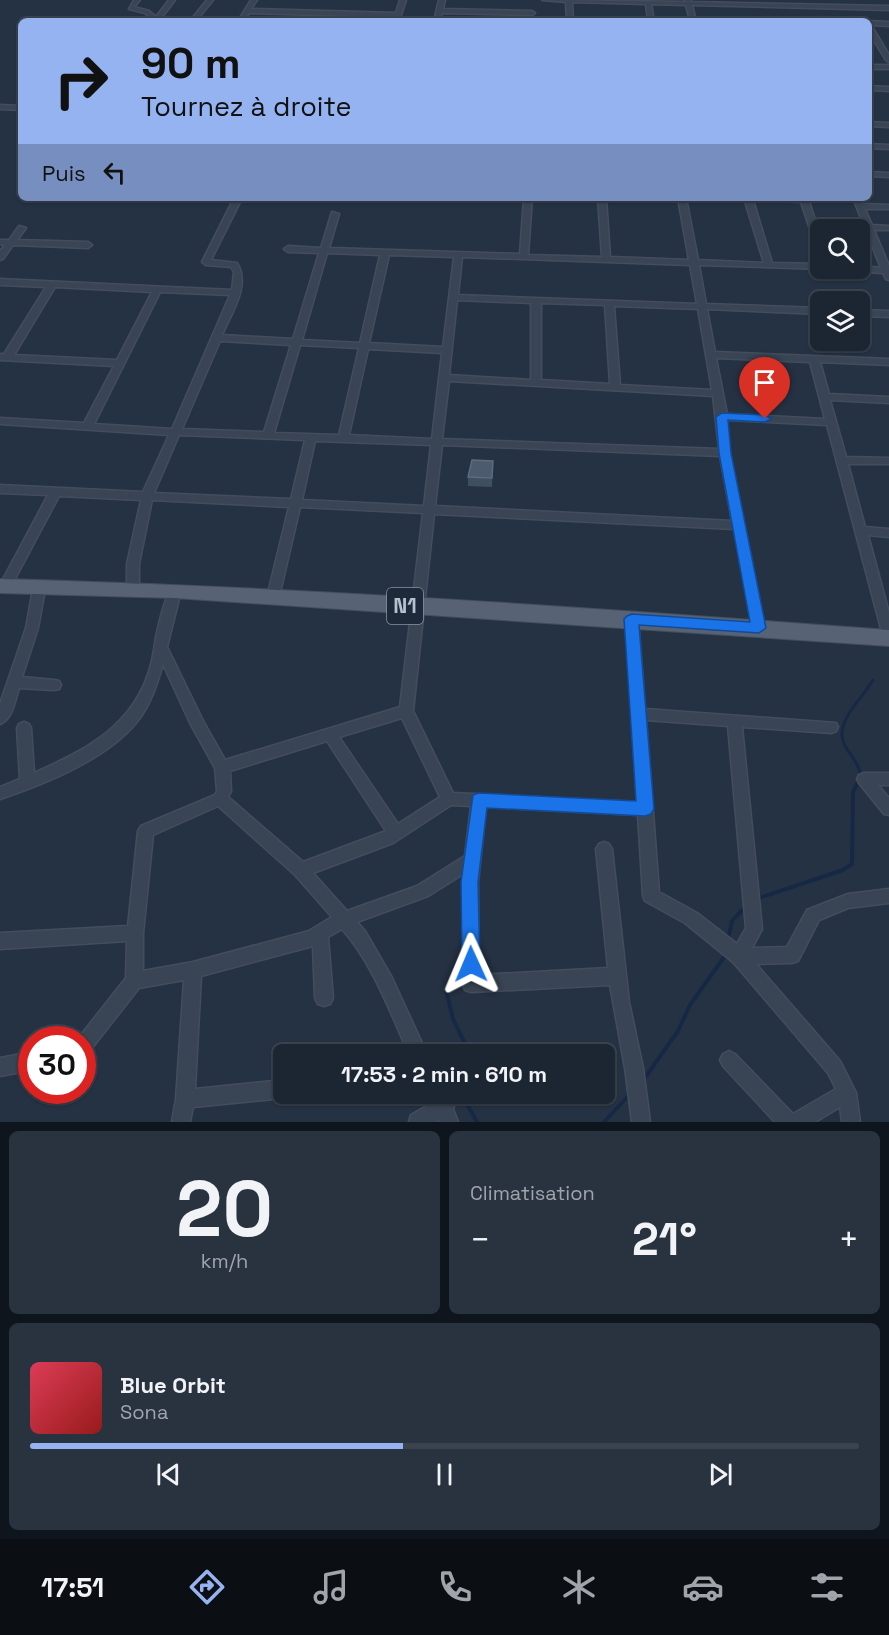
<!DOCTYPE html>
<html lang="fr">
<meta charset="utf-8">
<style>
:root{--surface:#1c2633;--page:#29323f;--text:#f1f3f6;--muted:#a0a5ac;--line:#3a434e;--accent:#95b2f1}
body{margin:0;font-family:"Space Grotesk",sans-serif;background:var(--page);color:var(--text);height:100vh;display:flex;flex-direction:column;font-size:22px;white-space:nowrap}
*{box-sizing:border-box;margin:0}
p{font-size:20px;color:var(--muted)}
.icon{flex:none;width:33px;height:33px;fill:none;stroke:currentColor;stroke-width:2;stroke-linecap:round;stroke-linejoin:round}
.map{position:relative;height:1122px;overflow:hidden}
.side{display:flex;flex-direction:column;gap:9px;padding:9px;background:#0f151c;flex:1}
.side>*{flex:none}
.guide{position:absolute;left:18px;top:18px;width:854px;height:183px;border-radius:9px;box-shadow:0 2px 4px #0004,0 0 0 2px var(--line);background:#95b2f1;color:#111;overflow:hidden}
.buttons{position:absolute;left:810px;top:219px;display:grid;gap:12px}
.buttons a{display:grid;place-items:center;width:60px;height:60px;border-radius:9px;background:var(--surface);box-shadow:0 2px 4px #0004,0 0 0 2px var(--line);font-size:30px}
.speed{position:absolute;left:18px;top:1026px;display:flex;gap:12px;font-size:30px;font-weight:700;text-align:center}
.speed>*{display:grid;place-content:center;width:78px;height:78px;border-radius:50%;background:var(--surface);box-shadow:0 2px 4px #0004,0 0 0 2px var(--line);line-height:1}
.speed .limit{border:9px solid #d22;background:#fff;color:#111}
.pin{position:absolute;display:grid;place-items:center;width:51px;height:51px;color:#fff;margin:-62px -26px;border-radius:50% 50% 50% 0;rotate:-45deg;box-shadow:0 0 6px #0007}
.pin .icon{rotate:45deg}
.me{position:absolute;width:66px;margin:-33px;rotate:359deg;stroke-linejoin:round;filter:drop-shadow(0 0 4px #0008)}
.turn{display:flex;align-items:center;gap:21px;height:126px;padding:0 24px;font-size:27px}
.turn .icon{width:78px;height:78px;stroke-width:2.5}
.turn b{display:block;font-size:42px;line-height:51px}
.then{display:flex;align-items:center;height:57px;padding:0 24px;background:#0003;gap:12px;font-size:22px}
.big{font-size:45px;font-weight:700;line-height:1.1}
.side .widget{flex:1;display:flex;flex-direction:column;justify-content:center;gap:9px;min-width:0;padding:0 21px;border-radius:9px;background:var(--page)}
.side .dial{align-items:center;gap:0}
.dial b{font-size:78px;line-height:1}
.song{display:flex;align-items:center;gap:18px}
.cover{width:72px;height:72px;border-radius:9px;background:linear-gradient(135deg,hsl(350 70% 55%),hsl(0 70% 35%))}
.played{height:6px;border-radius:3px;background:linear-gradient(90deg,var(--accent) 45%,var(--line) 45%)}
.keys{display:flex;justify-content:space-around;direction:ltr}
.heat{display:flex;justify-content:space-between;align-items:center;font-size:33px;direction:ltr}
.side .tiles{flex:1;display:grid;gap:9px;grid-template-columns:1fr 1fr}
.widget:last-child{grid-column:span 2}
.trip{position:absolute;left:273px;top:1044px;width:342px;height:60px;border-radius:9px;background:var(--surface);box-shadow:0 2px 4px #0004,0 0 0 2px var(--line);font-weight:700;line-height:60px;text-align:center}
.dock{display:flex;height:96px;justify-content:space-around;align-items:center;background:#0b0f14;color:var(--muted)}
.dock .icon{width:42px;height:42px}
.dock .selected{color:var(--accent)}
.dock b{font-size:27px;color:var(--text)}
.map>svg:first-child{display:block}
</style>
<div class="map">
<svg width="889" height="1122" viewBox="0 0 889 1122">
<rect width="100%" height="100%" fill="#253244"/>
<g fill="none" stroke-linecap="round" stroke-linejoin="round">
<!-- stream-far1 -->
<path stroke="#162944" stroke-width="3" d="M860,780C863,761 841,751 842,733C843,714 864,696 873,680"/>
<!-- stream -->
<g stroke="#162944" stroke-width="4">
<polyline points="756,899 843,870 852,864 853,792 860,778"/>
<polyline points="728,940 732,921 746,906"/>
<polyline points="463,951 462,963 446,990 453,1019 470,1054"/>
<polyline points="642,1082 678,1031 690,1005 727,953"/>
<polyline points="473,1094 468,1106 477,1122"/>
<polyline points="604,1122 631,1093"/>
</g>
<defs>
<g id="minor">
<polygon points="134,0 140,0 134,7 149,11 156,17 169,0 175,0 159,21 153,21 145,13 129,9"/>
<polygon points="207,0 213,0 196,21 190,21"/>
<polygon points="251,0 257,0 251,9 396,13 400,0 406,0 399,21 393,21 395,17 249,13 244,21 238,21"/>
<polygon points="439,0 445,0 443,9 532,11 535,13 532,15 442,13 440,21 434,21"/>
<polygon points="542,0 686,2 685,0 691,0 691,2 889,6 889,10 692,5 696,21 690,21 686,5 651,4 654,21 648,21 646,4 572,2 573,21 567,21 566,2"/>
<polygon points="731,18 766,19 769,21 729,21"/>
<polygon points="868,21 889,22 889,26 871,25 889,55 889,62 886,60 868,31"/>
<rect x="868" y="65" width="21" height="4"/>
<polygon points="868,86 889,87 889,91 868,90"/>
<polygon points="0,105 21,106 21,110 0,109"/>
<polygon points="868,122 889,123 889,127 868,126"/>
<polygon points="868,144 889,145 889,149 868,148"/>
<polygon points="868,172 889,173 889,177 868,176"/>
<path d="M234,198H242L211,260L237,263C251,285 231,314 222,335L293,339L319,253L288,252L284,249L288,246L321,248L332,212L339,214L329,248L520,254L524,198H532L528,255L602,257L598,198H606L610,257L689,260L678,198H686L698,260L764,263L744,198H808L820,236V250L816,247L801,202L753,200L772,263L820,264V268L823,269L699,265L706,304L820,308V314L707,309L715,352L889,359V365L820,362L829,394L889,397V403L830,400L846,457L889,458V464H848L865,527L889,529V537L868,535L889,613V641L884,639L883,636L827,425L727,420L730,453L765,628L764,631H754L753,628L734,529L434,514L413,711L453,793L637,802L626,619L628,616H636L638,619L645,709L836,723L838,727L836,731L831,733L742,727L762,929L752,948L787,947L807,910L848,894L889,889V903L848,908L819,920L798,961L792,963L756,964L840,1061L856,1093L860,1122H842L840,1107L815,1122H775L723,1066L720,1060L723,1054L729,1051L735,1054L793,1114L836,1089L828,1073L733,962L685,923L645,901L643,896L638,815L486,807L478,882L479,975L608,968L596,849L599,844L604,842L609,844L612,849L629,1002L643,1068L650,1122H632L625,1068L610,985L471,992L465,990L463,984V874L428,896L357,922L365,931L391,976L427,1054H409C390,1012 373,964 342,929L328,937L333,998L330,1004L324,1006L318,1004L315,998L313,946L201,976L195,1089L284,1080V1094H291L284,1098L193,1107L190,1122H172L176,1099L184,980L139,988L88,1053L82,1056V1040H77L126,978L127,941L0,949V933L128,926L138,831L141,826L215,795L217,791L215,768L190,723L163,664C157,684 150,707 136,723C105,760 45,784 0,799V787L20,779L17,728L19,724L24,722L29,724L31,728L34,773C93,747 143,720 154,650C156,634 163,603 171,588L175,587L181,591L167,647L203,721L225,760L400,707L423,513L300,507L279,597L277,600H269L267,597L289,507L152,500L139,564V589L133,593L127,589V564L141,500L59,496L9,590L5,591L0,589V585L48,495L0,493V485L143,492L169,435L0,424V418L84,423L114,366L0,360V354H4L46,287L0,285V279L232,290L234,272L231,267L206,265L202,262ZM327,253L380,255L360,343L302,340ZM389,255L454,257L443,347L369,343ZM462,257L690,265L697,304L458,295ZM55,287L152,292L117,360L14,355ZM160,292L230,295L172,429L94,424ZM457,300L531,303V380L449,375ZM541,303L605,305L610,384L541,380ZM614,306L698,309L712,390L620,385ZM220,341L291,345L264,432L182,429ZM300,345L359,348L339,435L274,433ZM368,349L442,353L432,439L349,435ZM716,358L810,362L825,419L727,414ZM449,381L713,396L719,449L442,439ZM179,435L305,440L291,499L154,493ZM315,441L431,445L424,506L302,500ZM442,445L720,456L732,521L435,506ZM402,718L440,797L398,824L339,737ZM646,720L728,726L746,928L737,944L697,913L659,892ZM327,741L386,831L303,862L228,797L231,791L230,771ZM451,805L471,806L465,856L417,886L347,911L313,873L393,843ZM218,806L295,875L332,917L309,931L193,962L143,971V933L153,835Z"/>
<polygon points="853,198 861,198 863,204 889,205 889,209 865,209 872,225 889,226 889,230 874,230 889,266 889,280 886,279 883,273 846,271 842,268 860,268 860,266 881,268"/>
<polygon points="19,226 26,228 17,240 88,242 92,245 88,248 13,245 3,259 0,260 0,251 5,245 0,244 0,240 9,240"/>
<polygon points="860,310 889,311 889,317 860,316"/>
<path d="M39,585L45,589L38,628L22,677L54,680L59,681L61,685L59,689L54,690L19,688C15,700 13,719 0,724V704L26,628L33,589Z"/>
<polygon points="864,773 889,773 889,785 878,785 889,798 889,815 884,814 859,783 857,779 859,775"/>
<polygon points="32,1052 32,1070 0,1076 0,1058"/>
<polygon points="429,1094 447,1094 454,1106 453,1109 458,1122 440,1122 439,1120 435,1122 409,1122 411,1115 432,1103"/>
</g>
<path id="primary" d="M0,579C297,587 593,608 889,630V646L175,598L0,593Z"/>
</defs>
<!-- minor casing -->
<use href="#minor" stroke="#434d5d" stroke-width="3"/>
<!-- primary casing -->
<use href="#primary" stroke="#434d5d" stroke-width="2"/>
<!-- minor -->
<use href="#minor" fill="#394454" fill-rule="evenodd"/>
<!-- primary -->
<use href="#primary" fill="#576374" fill-rule="evenodd"/>
</g>
<!-- wall -->
<polygon fill="#3f4f62" points="493,461 492,487 468,486 468,477"/>
<!-- building -->
<polygon fill="#4c5b6e" stroke="#5d6b7c" stroke-width="1.5" points="472,460 493,461 492,478 468,477"/>
<!-- route -->
<polygon fill="#1a73e8" stroke="#114b97" stroke-width="1.5" points="722,413 765,415 771,419 765,422 728,420 731,453 766,628 759,633 639,625 654,809 651,814 645,816 487,808 478,882 480,964 478,970 471,973 464,970 462,964 461,882 473,795 479,793 636,801 624,619 627,616 632,614 750,622 719,453 716,417"/>
<g text-anchor="middle" stroke-width="6" stroke-linejoin="round" paint-order="stroke">
<!-- shield labels -->
<rect fill="#1e2939" stroke="#8993a1" stroke-width="1.5" x="387" y="588" width="36" height="36" rx="4.5"/>
<g font-size="21" font-weight="bold" fill="#b7c0cd">
<text x="405" y="613">N1</text>
</g>
</g>
</svg>
<div class="buttons">
<a><svg class="icon" aria-label="search" viewBox="0 0 24 24"><circle cx="10" cy="10" r="6"/><path d="M15 15l6 6"/></svg></a>
<a><svg class="icon" aria-label="layers" viewBox="0 0 24 24"><path d="M12 4l9 5-9 5-9-5zM3 14l9 5 9-5"/></svg></a>
</div>
<div class="speed"><div class="limit">30</div></div>
<div class="pin" style="left:765px;top:419px;background:#d93025"><svg class="icon" aria-label="arrive" viewBox="0 0 24 24"><path d="M6 21V4h12l-3 4 3 4H6"/></svg></div>
<svg class="me" style="left:471px;top:964px" viewBox="-20 -20 40 40"><path d="M0-17L14 15 0 8-14 15z" fill="#1a73e8" stroke="#fff" stroke-width="4"/></svg>
<div class="trip">17:53 · 2 min · 610 m</div>
<div class="guide">
<div class="turn"><svg class="icon" aria-label="right" viewBox="0 0 24 24"><path d="M7 20v-9h11M14 6l5 5-5 5"/></svg><div><b>90 m</b>Tournez à droite</div></div>
<div class="then">Puis<svg class="icon" aria-label="left" viewBox="0 0 24 24"><path d="M17 20v-9H6M10 6l-5 5 5 5"/></svg></div>
</div>
</div>
<section class="side">
<div class="tiles">
<div class="widget dial"><b>20</b><p>km/h</p></div>
<div class="widget"><p>Climatisation</p>
<div class="heat"><a>−</a><b class="big">21°</b><a>+</a></div>
</div>
<div class="widget">
<div class="song"><i class="cover"></i><div><b>Blue Orbit</b><p>Sona</p></div></div>
<div class="played"></div>
<div class="keys"><svg class="icon" aria-label="previous" viewBox="0 0 24 24"><path d="M18 5L8 12l10 7zM5 5v14"/></svg><svg class="icon" aria-label="pause" viewBox="0 0 24 24"><path d="M8 5v14M16 5v14"/></svg><svg class="icon" aria-label="next" viewBox="0 0 24 24"><path d="M6 5l10 7-10 7zM19 5v14"/></svg></div>
</div>
</div>
</section>
<nav class="dock">
<b>17:51</b>
<svg class="icon selected" aria-label="directions" viewBox="0 0 24 24"><path d="M12 3l9 9-9 9-9-9zM9 14v-3h6M13 9l2 2-2 2"/></svg>
<svg class="icon" aria-label="music" viewBox="0 0 24 24"><path d="M9 18V5l10-2v13"/><circle cx="6" cy="18" r="3"/><circle cx="16" cy="16" r="3"/></svg>
<svg class="icon" aria-label="phone" viewBox="0 0 24 24"><path d="M5 4h4l2 5-3 2q2 4 5 5l2-3 5 2v4C11 20 4 13 5 4z"/></svg>
<svg class="icon" aria-label="climate" viewBox="0 0 24 24"><path d="M12 3v18M4 7l16 10M4 17L20 7"/></svg>
<svg class="icon" aria-label="car" viewBox="0 0 24 24"><path d="M5 17H2v-5l4-1 3-4h7l3 4 3 1v5h-3M9 17h6M6 11h13"/><circle cx="7" cy="17" r="2"/><circle cx="17" cy="17" r="2"/></svg>
<svg class="icon" aria-label="filters" viewBox="0 0 24 24"><path d="M4 7h16M4 17h16"/><circle cx="9" cy="7" r="2"/><circle cx="15" cy="17" r="2"/></svg>
</nav>
